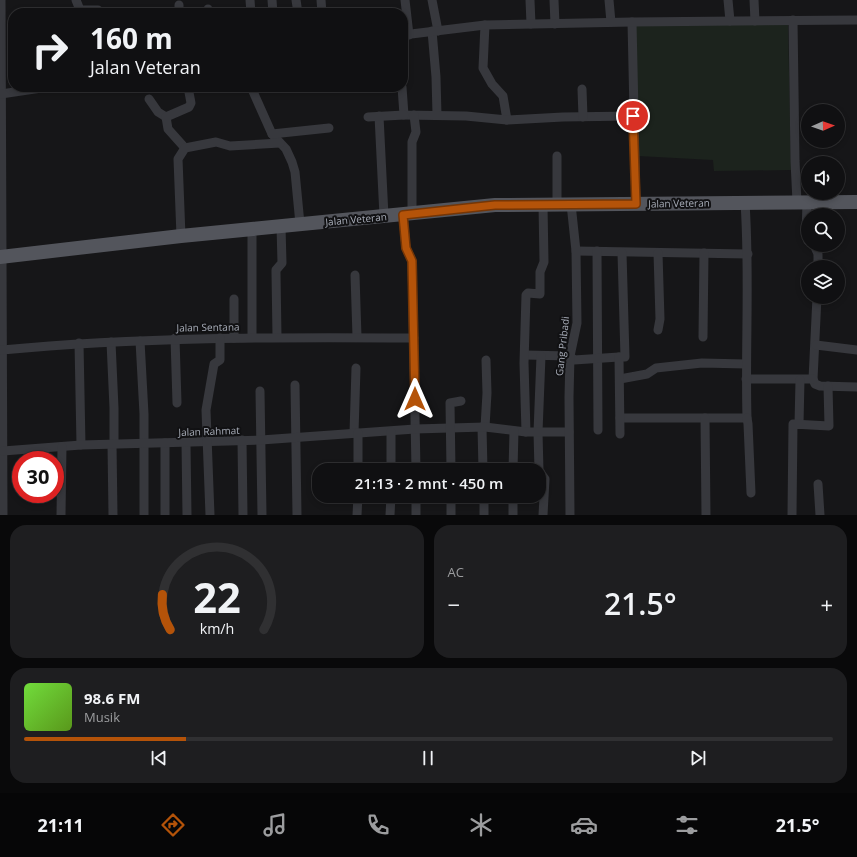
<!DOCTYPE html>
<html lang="id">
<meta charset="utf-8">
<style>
:root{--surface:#101012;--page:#1e1e20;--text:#f1f3f6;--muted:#9c9d9f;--line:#303032;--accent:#b45309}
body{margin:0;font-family:"Open Sans",sans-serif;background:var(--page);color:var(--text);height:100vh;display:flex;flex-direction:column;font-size:15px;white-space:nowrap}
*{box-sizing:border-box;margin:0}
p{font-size:13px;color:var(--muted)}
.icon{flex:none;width:22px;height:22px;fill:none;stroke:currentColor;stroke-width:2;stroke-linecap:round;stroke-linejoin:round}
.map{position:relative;height:515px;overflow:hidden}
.drawer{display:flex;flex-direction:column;gap:10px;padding:10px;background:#09090a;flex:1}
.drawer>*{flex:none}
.guide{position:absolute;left:8px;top:8px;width:400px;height:84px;border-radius:16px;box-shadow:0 2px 6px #0003,0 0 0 1px var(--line);background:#101012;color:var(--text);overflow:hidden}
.needle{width:26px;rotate:88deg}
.buttons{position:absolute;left:801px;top:104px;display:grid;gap:8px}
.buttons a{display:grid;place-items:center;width:44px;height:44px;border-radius:50%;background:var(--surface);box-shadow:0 2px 6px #0003,0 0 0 1px var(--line);font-size:20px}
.speed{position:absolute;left:12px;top:451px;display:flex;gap:8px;font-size:20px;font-weight:700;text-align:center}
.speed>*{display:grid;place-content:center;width:52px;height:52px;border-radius:50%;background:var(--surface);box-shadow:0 2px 6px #0003,0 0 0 1px var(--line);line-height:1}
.speed .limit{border:6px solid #d22;background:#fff;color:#111}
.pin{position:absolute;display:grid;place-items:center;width:34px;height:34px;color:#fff;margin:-17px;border:2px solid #fff;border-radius:50%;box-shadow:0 1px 4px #0007}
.me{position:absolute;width:44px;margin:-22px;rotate:0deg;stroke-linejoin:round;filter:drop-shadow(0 0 3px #0008)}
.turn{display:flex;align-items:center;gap:14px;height:84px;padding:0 16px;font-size:18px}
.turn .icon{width:52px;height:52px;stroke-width:2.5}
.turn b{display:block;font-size:28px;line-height:34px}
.big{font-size:30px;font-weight:600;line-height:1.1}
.drawer .widget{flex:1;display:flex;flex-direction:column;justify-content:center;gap:6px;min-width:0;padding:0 14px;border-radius:16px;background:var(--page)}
.drawer .dial{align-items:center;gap:0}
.dial svg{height:104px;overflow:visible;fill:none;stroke:var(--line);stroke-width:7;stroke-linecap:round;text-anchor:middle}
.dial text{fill:var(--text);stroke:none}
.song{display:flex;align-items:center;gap:12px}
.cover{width:48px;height:48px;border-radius:6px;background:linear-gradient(135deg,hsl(100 70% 55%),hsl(90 70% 35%))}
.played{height:4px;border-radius:2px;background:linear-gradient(90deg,var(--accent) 20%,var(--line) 20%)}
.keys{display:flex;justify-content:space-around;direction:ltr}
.heat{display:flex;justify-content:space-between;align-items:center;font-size:22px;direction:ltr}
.drawer .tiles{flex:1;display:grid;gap:10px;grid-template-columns:1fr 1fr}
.widget:last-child{grid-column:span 2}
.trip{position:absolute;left:312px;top:463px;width:234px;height:40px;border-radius:16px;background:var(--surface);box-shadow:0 2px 6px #0003,0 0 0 1px var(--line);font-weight:600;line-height:40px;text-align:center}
.tab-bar{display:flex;height:64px;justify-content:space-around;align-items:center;background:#060607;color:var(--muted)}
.tab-bar .icon{width:28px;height:28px}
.tab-bar .active{color:var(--accent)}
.tab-bar b{font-size:18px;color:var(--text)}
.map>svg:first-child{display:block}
</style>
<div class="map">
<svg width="857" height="515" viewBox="0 0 857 515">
<rect width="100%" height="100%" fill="#161618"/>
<!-- green -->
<polygon fill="#1c231d" points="788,24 791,170 714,171 713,160 638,156 635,25"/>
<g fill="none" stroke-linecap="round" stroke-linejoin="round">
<!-- street -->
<g stroke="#37383d" stroke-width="9">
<polyline points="1,0 3,515"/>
<polyline points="76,0 80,10 98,10"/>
<polyline points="250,0 251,13"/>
<polyline points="272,0 273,13"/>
<polyline points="296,0 298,13"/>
<polyline points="321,0 322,13"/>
<polyline points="405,0 409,35"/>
<polyline points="432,0 438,31"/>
<polyline points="530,0 531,24"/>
<polyline points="554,0 555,24"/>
<polyline points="609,0 611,22"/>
<polyline points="728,0 730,21"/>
<polyline points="754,0 755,21"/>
<polyline points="179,5 179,13"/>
<polyline points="208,9 208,13"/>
<polyline points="223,12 223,13"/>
<polyline points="793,20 795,161 797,202"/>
<polyline points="632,22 636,204"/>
<polyline points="485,25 483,68 492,84 503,96 507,120"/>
<polyline points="432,31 436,77 437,115"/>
<polyline points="403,35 485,25 632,22 857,20"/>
<polyline points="251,87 272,134 286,149 292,162 295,172 300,224"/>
<polyline points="402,87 404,115 466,116 507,120 563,117 633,116"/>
<polyline points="582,89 583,117"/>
<polyline points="1,94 48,87"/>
<polyline points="149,99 158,112 166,117"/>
<polyline points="379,116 384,216"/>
<polyline points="368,117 404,115"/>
<polyline points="272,134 329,128"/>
<polyline points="185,148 168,129 166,117 189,107 191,103 188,87"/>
<polyline points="807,202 806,235 808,241"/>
<polyline points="557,205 557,156"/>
<polyline points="412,213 412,142 416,132 414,115"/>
<polyline points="403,215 406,248 412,261 416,470"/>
<polyline points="181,236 178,159 185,148 216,142 230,146 280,143"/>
<polyline points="814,245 818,254 818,267"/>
<polyline points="576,251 748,254"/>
<polyline points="597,251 598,430"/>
<polyline points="355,275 357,337"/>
<polyline points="817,297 813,379 815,384 820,386 857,387"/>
<polyline points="658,330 660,319 658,253"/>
<polyline points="252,337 252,229"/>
<polyline points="277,337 276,273 276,270 282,263 281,226"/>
<polyline points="703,337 704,253"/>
<polyline points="175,338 177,403"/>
<polyline points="234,338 234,299"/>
<polyline points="140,341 144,414 144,515"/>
<polyline points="111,342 114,408 114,444"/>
<polyline points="79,343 81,445"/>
<polyline points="816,345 857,350"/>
<path d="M2,350C139,337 277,337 414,338"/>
<polyline points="525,355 570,356 574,360 619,357"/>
<polyline points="541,356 538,432 539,471 545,479 543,515"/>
<polyline points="620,379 647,374 656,368 702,363 746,364"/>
<polyline points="746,379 813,379"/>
<polyline points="295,385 297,515"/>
<polyline points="260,391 262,515"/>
<path d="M620,418H747C745,346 750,275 745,203"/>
<polyline points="705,418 706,515"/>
<polyline points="747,418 748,424 751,493"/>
<polyline points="799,424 800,380"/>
<polyline points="482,427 483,470"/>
<polyline points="485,427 487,393 486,360"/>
<polyline points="526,432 524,363 526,295 528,293 540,294 540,272 544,262 543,205"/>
<polyline points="354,433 356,368"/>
<polyline points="620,434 619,357 625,357 622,253"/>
<polyline points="242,440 243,515"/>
<polyline points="165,443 165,515"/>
<polyline points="186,443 187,515"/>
<polyline points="112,444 113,515"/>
<polyline points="3,451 81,445 261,440 415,429 485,427 526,432 569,432"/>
<polyline points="358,470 358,433"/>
<polyline points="391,470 391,432"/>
<polyline points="451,470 450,403 461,401"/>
<polyline points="513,470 514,431"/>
<polyline points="818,484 820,515"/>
<polyline points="416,496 416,515"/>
<polyline points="451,496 451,515"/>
<polyline points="484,496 484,515"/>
<polyline points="513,496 513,515"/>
<polyline points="61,515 62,447"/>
<polyline points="210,515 206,410 214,364 220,360 220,338"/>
<polyline points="357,515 358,496"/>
<polyline points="390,515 391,496"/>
<polyline points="570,515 569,397 570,356 577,323 576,251 571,204"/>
<polyline points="792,515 793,424 829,426 828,386"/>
</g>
<!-- primary -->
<polyline stroke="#53555c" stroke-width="14" points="0,257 181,236 495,205 857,202"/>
</g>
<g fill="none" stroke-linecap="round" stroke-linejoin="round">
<defs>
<polyline id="route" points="415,399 412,261 406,248 403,215 495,205 636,204 633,116"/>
</defs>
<!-- route casing -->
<use href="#route" stroke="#753606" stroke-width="10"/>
<!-- route -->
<use href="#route" stroke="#b45309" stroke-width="7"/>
</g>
<g text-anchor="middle" stroke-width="4" stroke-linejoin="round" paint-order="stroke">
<!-- street labels -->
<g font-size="10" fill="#a8adb8" stroke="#111113">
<text transform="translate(679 203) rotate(-1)" y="4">Jalan Veteran</text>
<text transform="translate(356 219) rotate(-5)" y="4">Jalan Veteran</text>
<text transform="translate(208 327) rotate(-1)" y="4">Jalan Sentana</text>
<text transform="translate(562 346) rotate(-84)" y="4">Gang Pribadi</text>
<text transform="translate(209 431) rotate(-2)" y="4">Jalan Rahmat</text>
</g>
</g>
</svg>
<div class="buttons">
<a><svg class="needle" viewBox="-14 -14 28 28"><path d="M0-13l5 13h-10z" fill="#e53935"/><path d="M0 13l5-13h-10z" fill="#9c9d9f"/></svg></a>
<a><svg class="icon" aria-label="sound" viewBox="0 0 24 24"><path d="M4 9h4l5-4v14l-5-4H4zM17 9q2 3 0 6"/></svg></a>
<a><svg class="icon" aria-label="search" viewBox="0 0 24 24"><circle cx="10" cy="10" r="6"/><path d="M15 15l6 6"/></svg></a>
<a><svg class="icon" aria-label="layers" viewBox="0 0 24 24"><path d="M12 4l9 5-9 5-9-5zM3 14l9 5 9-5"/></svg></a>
</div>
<div class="speed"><div class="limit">30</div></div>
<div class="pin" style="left:633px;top:116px;background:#d93025"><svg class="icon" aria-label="arrive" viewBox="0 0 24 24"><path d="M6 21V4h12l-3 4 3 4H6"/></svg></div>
<svg class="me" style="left:415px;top:399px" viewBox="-20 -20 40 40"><path d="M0-17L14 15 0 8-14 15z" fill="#b45309" stroke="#fff" stroke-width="4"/></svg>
<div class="trip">21:13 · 2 mnt · 450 m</div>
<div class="guide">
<div class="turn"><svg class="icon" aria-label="right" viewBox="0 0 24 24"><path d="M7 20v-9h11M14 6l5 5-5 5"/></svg><div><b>160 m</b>Jalan Veteran</div></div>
</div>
</div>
<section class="drawer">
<div class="tiles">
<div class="widget dial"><svg viewBox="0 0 100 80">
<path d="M14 69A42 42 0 1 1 86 69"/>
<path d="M14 69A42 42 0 0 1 8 42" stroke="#b45309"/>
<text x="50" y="56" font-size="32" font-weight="700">22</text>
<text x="50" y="72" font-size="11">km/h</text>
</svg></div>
<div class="widget"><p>AC</p>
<div class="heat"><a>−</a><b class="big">21.5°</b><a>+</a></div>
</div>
<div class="widget">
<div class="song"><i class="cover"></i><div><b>98.6 FM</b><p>Musik</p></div></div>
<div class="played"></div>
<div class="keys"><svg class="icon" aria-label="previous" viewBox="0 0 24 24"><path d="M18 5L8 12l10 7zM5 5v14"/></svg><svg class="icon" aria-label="pause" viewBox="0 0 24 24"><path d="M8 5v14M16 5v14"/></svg><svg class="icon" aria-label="next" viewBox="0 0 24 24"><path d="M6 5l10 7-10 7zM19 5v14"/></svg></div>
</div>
</div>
</section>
<nav class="tab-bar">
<b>21:11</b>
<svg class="icon active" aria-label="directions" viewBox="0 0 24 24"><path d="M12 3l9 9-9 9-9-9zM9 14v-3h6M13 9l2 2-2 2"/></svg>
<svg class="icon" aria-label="music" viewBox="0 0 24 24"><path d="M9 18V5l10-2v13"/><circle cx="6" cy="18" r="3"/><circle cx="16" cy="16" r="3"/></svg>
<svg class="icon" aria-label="phone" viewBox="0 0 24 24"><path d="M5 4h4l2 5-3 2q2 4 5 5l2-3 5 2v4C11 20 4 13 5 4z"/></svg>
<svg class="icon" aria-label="climate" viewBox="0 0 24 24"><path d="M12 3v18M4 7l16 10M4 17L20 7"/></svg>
<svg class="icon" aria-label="car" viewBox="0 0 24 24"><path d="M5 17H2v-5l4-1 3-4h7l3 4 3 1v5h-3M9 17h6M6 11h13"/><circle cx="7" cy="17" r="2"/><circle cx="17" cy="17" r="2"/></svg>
<svg class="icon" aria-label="filters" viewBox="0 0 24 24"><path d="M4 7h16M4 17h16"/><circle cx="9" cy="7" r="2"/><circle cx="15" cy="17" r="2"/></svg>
<b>21.5°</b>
</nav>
